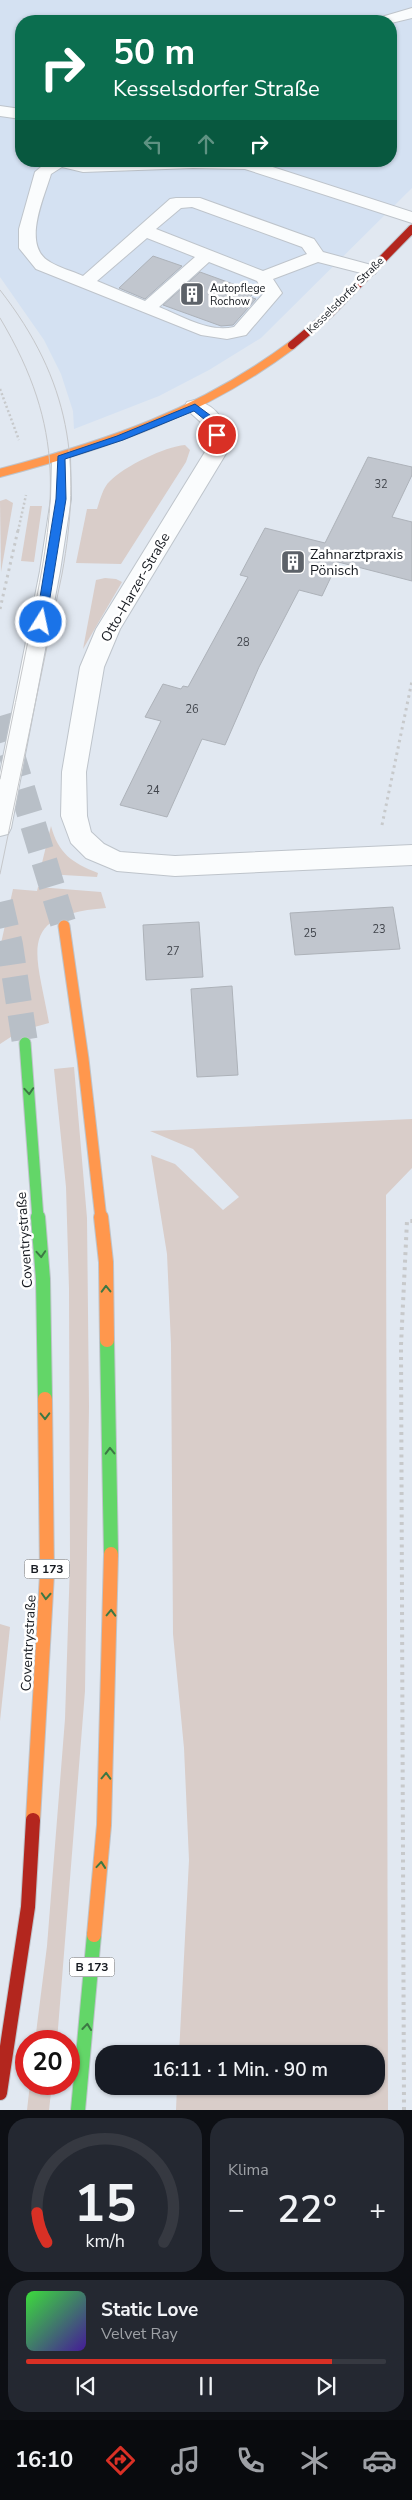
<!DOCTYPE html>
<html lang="de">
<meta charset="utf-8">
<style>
:root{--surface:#171b24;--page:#242831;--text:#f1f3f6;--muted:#9ea1a6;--line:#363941;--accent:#d93025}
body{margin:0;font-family:"Nunito Sans",sans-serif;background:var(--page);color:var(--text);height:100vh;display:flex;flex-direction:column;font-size:19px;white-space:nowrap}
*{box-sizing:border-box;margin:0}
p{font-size:16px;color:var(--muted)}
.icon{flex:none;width:28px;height:28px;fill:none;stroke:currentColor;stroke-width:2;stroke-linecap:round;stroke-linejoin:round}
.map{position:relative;height:2110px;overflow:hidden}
.panel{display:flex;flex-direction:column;gap:8px;padding:8px;background:#0d0f14;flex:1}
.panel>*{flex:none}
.banner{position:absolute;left:15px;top:15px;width:382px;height:152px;border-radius:20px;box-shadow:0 1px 4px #0004;background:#0b6e4f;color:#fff;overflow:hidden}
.speed{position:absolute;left:15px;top:2030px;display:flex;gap:10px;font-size:25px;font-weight:700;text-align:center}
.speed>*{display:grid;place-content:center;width:65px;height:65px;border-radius:50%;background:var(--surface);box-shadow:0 1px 4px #0004;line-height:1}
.speed .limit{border:8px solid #d22;background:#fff;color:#111}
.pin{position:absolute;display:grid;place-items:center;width:42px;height:42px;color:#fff;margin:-21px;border:2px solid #fff;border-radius:50%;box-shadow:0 1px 5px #0007}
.me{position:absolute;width:55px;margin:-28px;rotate:10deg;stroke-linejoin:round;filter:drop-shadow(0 0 4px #0008)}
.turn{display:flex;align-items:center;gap:18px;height:105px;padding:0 15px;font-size:22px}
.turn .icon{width:65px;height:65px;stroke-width:2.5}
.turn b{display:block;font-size:35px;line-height:42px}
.lanes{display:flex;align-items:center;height:48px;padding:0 15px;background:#0003;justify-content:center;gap:25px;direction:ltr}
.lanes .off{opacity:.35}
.big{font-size:38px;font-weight:600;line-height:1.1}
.panel .widget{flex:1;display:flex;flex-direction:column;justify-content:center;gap:8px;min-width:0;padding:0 18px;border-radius:20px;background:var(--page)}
.panel .dial{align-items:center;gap:0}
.dial svg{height:130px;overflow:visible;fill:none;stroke:var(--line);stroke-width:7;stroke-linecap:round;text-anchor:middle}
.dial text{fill:var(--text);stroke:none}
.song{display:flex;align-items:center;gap:15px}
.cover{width:60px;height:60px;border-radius:8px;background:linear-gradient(135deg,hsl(120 70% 55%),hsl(260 70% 35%))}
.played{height:5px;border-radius:2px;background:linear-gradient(90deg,var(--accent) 85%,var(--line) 85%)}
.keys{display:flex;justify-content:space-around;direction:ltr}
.heat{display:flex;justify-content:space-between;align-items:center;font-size:28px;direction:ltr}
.panel .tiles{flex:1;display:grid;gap:8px;grid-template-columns:1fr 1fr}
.widget:last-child{grid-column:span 2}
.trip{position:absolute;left:95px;top:2045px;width:290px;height:50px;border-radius:20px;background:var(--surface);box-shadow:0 1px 4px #0004;font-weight:600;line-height:50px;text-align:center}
.menu{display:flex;height:80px;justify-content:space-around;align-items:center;background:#090b0e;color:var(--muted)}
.menu .icon{width:35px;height:35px}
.menu .current{color:var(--accent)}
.menu b{font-size:22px;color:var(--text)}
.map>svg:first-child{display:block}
</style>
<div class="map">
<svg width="412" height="2110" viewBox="0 0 412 2110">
<rect width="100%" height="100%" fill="#e1e8f1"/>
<!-- built -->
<path fill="#d4e1f2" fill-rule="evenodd" d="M0,0H412V188L261,338L209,370L159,396L74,429L73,411L61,374L44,340L0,277ZM21,21H391V161H21Z"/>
<!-- green -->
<g fill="#d9cdc9">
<path d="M185,445L190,450L186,462L121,564L76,563L87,509H97C100,500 103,487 110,481C125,466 164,447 185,445Z"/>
<polygon points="6,499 13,503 1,572 0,501"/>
<polygon points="30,506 42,506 34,562 21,561"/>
<polygon points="105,578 116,579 122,582 83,649 96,580"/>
<path d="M51,826C58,853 72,863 98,873L97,877L46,874L40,871Z"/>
<path d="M38,887L101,892L106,908C14,915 37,953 49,1023L20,1031L0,1044V948L13,889L37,891Z"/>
<polygon points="74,1067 87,1218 89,1406 85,1691 57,2041 35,2041 47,1946 65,1719 70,1562 69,1289 66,1187 54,1069"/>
<polygon points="412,1119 412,1168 386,1195 388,2110 176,2110 177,2086 376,2086 376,2054 179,2054 189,1860 184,1748 173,1634 171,1344 167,1254 151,1155 175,1164 223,1210 239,1197 193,1149 150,1131"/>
<polygon points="0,1624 10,1627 0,1721"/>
<polygon points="30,2084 52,2084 49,2110 27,2110"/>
</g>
<!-- building -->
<g fill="#c1c6ce" stroke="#adb2b9">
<polygon points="153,256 182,266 145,299 119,288"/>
<polygon points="200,272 255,292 250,297 256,299 233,325 221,326 163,305"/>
<polygon points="368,457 412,467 412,475 392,517 412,522 412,581 338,562 322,596 299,590 259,667 225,745 202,739 167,817 120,805 161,721 145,717 163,684 181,689 183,686 188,687 248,577 240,575 265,528 325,543"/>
<polygon points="393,907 400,949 295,955 290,913"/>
<polygon points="199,922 203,977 146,980 143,925"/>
<polygon points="232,986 238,1075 197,1077 191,989"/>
</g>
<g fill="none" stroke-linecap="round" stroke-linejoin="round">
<!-- highway-tunnel -->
<g stroke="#b8bfc7" stroke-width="26" stroke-dasharray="26 12" stroke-linecap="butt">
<polyline points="0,716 64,926"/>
<polyline points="0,902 10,945 25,1043"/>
</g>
<defs>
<g id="lane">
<polygon points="412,8 412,18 391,23 391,21 375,21 378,18"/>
<polygon points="0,106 21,109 21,119 0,116"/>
<path d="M48,161H254L412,212V223L245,169L193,168L83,172L62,167L51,174C44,198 21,246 50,262C60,268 72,271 83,276L170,199L176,198H200L314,239L323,252L375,266L378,270L375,274L369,275L318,262L273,279L282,293L246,335L227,339L201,335L36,269L19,248V229L35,172ZM192,207L302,247L307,254L263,271L156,229L181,208ZM147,238L195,257L145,301L97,281ZM209,262L257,281L264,293L234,327C209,333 181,316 159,307Z"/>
<polygon points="61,452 68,454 70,458 71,499 60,571 11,828 8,834 0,836 0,773 40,571 51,499 52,458 54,454"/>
</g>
<path id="street" d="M195,400C221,407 226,424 230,447L120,629L104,667L86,772L87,816L91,832L104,844L120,852L175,856L412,845V865L175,876L117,871L86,858L71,843L61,816L62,772L80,667L96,629L208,447L205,426L184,407L187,402Z"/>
<polyline id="fast-far1" points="25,1043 38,1219"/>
<g id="fast">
<polyline points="38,1217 43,1279 45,1399"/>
<polyline points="107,1340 111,1554"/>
<polyline points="78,2110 94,1935"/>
</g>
<path id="slow-far2" d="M0,473C109,444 201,413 292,345"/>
<polyline id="slow-far1" points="64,926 83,1059 101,1219"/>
<g id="slow">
<polyline points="101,1217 106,1262 107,1340"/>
<polyline points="33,1820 47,1574 45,1399"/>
<polyline points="94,1935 104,1825 111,1554"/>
</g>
<polyline id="jam-far1" points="292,345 329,314 412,229"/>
<polyline id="jam" points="0,2093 28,1907 33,1820"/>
</defs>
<!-- lane casing -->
<use href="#lane" stroke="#bec4cb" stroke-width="2"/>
<!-- street casing -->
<use href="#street" stroke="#bec4cb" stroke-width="2"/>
<!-- fast-far1 casing -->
<use href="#fast-far1" stroke="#bec4cb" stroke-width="13"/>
<!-- fast casing -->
<use href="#fast" stroke="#bec4cb" stroke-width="16"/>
<!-- slow-far2 casing -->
<use href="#slow-far2" stroke="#bec4cb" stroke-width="10"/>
<!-- slow-far1 casing -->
<use href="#slow-far1" stroke="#bec4cb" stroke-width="13"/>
<!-- slow casing -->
<use href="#slow" stroke="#bec4cb" stroke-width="16"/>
<!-- jam-far1 casing -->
<use href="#jam-far1" stroke="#bec4cb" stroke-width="10"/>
<!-- jam casing -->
<use href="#jam" stroke="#bec4cb" stroke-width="16"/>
<!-- path-far2 -->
<g stroke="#c7c9cb" stroke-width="2.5" stroke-dasharray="2 2.5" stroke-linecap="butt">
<polyline points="0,389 19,440"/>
<polyline points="18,531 26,495"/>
</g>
<!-- path-far1 -->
<g stroke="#c7c9cb" stroke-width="3" stroke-dasharray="2.5 4" stroke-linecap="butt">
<polyline points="0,609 18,530"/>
<polyline points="382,825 412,681"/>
</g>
<!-- path -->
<polyline stroke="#c7c9cb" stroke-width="4" stroke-dasharray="3 4.5" stroke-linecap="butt" points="404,2110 401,1345 407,1221 412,1221"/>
<!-- lane -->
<use href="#lane" fill="#fafcfd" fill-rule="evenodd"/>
<!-- street -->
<use href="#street" fill="#fafcfd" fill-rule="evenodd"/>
<!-- fast-far1 -->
<use href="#fast-far1" stroke="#63d668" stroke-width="11"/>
<!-- fast -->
<use href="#fast" stroke="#63d668" stroke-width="14"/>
<!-- slow-far2 -->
<use href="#slow-far2" stroke="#ff974d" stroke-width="8"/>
<!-- slow-far1 -->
<use href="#slow-far1" stroke="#ff974d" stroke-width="11"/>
<!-- slow -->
<use href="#slow" stroke="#ff974d" stroke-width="14"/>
<!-- jam-far1 -->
<use href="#jam-far1" stroke="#b3261e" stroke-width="8"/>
<!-- jam -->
<use href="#jam" stroke="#b3261e" stroke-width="14"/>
<!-- tram -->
<g stroke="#c5c7ca" stroke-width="1">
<path d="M0,290C71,381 82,463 62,574L0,874"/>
<path d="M0,318C67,430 56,504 31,626C21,677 10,728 0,779"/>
</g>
</g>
<!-- one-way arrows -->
<defs><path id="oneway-chevron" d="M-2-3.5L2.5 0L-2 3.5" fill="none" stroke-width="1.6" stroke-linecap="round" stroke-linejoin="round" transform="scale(1.25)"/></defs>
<g stroke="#3c7844">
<use href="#oneway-chevron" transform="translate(29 1091) rotate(86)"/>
<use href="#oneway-chevron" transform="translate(41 1254) rotate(86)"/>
<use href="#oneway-chevron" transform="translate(106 1289) rotate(-91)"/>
<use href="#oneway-chevron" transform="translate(45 1416) rotate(89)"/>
<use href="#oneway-chevron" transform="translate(110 1451) rotate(-91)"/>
<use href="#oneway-chevron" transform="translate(46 1596) rotate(93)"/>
<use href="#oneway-chevron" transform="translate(111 1613) rotate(-88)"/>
<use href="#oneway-chevron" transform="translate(106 1776) rotate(-88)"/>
<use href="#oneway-chevron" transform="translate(101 1865) rotate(-85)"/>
<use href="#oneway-chevron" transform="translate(87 2027) rotate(-84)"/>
</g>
<!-- route -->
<polygon fill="#1a73e8" stroke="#114b97" points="195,404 218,421 220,437 214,437 210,424 194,411 123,440 65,459 66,499 46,622 44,624 37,624 36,622 56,499 58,456 117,436"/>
<!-- icons -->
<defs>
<symbol id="building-square" viewBox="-11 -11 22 22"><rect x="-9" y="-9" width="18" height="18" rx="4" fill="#5d6269" stroke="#fff"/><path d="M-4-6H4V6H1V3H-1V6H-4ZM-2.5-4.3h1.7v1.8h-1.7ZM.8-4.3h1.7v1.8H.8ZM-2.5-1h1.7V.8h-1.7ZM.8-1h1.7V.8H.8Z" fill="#fff"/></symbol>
</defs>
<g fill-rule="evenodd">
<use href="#building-square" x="178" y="280" width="28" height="28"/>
<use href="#building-square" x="279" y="548" width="28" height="28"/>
</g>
<g text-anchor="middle" stroke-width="5" stroke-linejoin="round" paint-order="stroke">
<!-- far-poi labels -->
<g font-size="11" fill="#161a20" stroke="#fff" text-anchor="start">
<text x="210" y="292">Autopflege<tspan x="210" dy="13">Rochow</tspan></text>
</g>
<!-- far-street labels -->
<g font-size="11" fill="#161a20" stroke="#fff">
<text transform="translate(345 295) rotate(-45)" y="4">Kesselsdorfer Straße</text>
</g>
<!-- number labels -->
<g font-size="11" fill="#41454c">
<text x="381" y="488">32</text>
<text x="243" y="646">28</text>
<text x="192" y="713">26</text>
<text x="153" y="794">24</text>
<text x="379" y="933">23</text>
<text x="310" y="937">25</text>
<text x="173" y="955">27</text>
</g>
<!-- shield labels -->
<g fill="#fff" stroke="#5c5f63" stroke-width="1">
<rect x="24.5" y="1559.5" width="45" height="19" rx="4"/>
<rect x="69.5" y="1957.5" width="45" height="19" rx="4"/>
</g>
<g font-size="12" font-weight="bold" fill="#161a20">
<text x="47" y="1573">B 173</text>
<text x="92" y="1971">B 173</text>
</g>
<!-- poi labels -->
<g font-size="14" fill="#161a20" stroke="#fff" text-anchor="start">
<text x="310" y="559">Zahnarztpraxis<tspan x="310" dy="16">Pönisch</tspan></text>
</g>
<!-- street labels -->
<g font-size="14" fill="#161a20" stroke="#fff">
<text transform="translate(135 587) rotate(-60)" y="5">Otto-Harzer-Straße</text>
<text transform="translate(24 1240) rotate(-94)" y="5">Coventrystraße</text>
<text transform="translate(28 1643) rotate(-87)" y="5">Coventrystraße</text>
</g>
</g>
</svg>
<div class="speed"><div class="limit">20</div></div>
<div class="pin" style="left:217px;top:435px;background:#d93025"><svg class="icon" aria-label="arrive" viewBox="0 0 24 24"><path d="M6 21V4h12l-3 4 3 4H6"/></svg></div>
<svg class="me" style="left:41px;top:622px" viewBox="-20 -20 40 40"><circle r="17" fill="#1a73e8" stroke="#fff" stroke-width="3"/><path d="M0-11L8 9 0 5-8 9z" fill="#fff"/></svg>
<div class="trip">16:11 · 1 Min. · 90 m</div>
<div class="banner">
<div class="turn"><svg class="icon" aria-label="right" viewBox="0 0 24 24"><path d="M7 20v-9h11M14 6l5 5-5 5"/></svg><div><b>50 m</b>Kesselsdorfer Straße</div></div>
<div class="lanes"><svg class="icon off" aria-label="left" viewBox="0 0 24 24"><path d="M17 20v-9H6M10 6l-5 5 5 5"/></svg><svg class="icon off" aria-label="ahead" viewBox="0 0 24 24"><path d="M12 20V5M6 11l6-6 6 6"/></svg><svg class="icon" aria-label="right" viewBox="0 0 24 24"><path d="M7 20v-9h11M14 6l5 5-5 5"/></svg></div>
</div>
</div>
<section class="panel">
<div class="tiles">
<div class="widget dial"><svg viewBox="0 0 100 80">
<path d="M14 69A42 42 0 1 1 86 69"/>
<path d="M14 69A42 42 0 0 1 8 51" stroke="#d93025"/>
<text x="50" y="56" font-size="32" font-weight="700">15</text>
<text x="50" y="72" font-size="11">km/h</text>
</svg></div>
<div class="widget"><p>Klima</p>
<div class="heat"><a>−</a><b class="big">22°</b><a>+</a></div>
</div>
<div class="widget">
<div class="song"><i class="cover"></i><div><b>Static Love</b><p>Velvet Ray</p></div></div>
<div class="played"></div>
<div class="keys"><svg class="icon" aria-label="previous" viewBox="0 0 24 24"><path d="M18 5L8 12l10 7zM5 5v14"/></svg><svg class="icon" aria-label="pause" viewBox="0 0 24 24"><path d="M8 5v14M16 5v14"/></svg><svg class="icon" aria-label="next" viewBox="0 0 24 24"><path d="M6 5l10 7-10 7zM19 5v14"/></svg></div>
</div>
</div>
</section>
<nav class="menu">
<b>16:10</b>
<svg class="icon current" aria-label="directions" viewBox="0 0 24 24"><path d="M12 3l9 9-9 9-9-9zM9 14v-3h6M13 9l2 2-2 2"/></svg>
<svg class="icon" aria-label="music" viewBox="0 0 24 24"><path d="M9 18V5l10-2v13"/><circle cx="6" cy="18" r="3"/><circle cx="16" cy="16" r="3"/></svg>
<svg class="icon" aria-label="phone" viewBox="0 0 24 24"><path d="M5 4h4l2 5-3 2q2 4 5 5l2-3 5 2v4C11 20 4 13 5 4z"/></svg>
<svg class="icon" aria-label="climate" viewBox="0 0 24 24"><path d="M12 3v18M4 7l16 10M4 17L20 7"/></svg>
<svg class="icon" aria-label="car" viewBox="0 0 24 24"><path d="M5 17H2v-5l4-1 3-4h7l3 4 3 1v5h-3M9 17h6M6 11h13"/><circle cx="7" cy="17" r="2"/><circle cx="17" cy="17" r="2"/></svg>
</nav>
